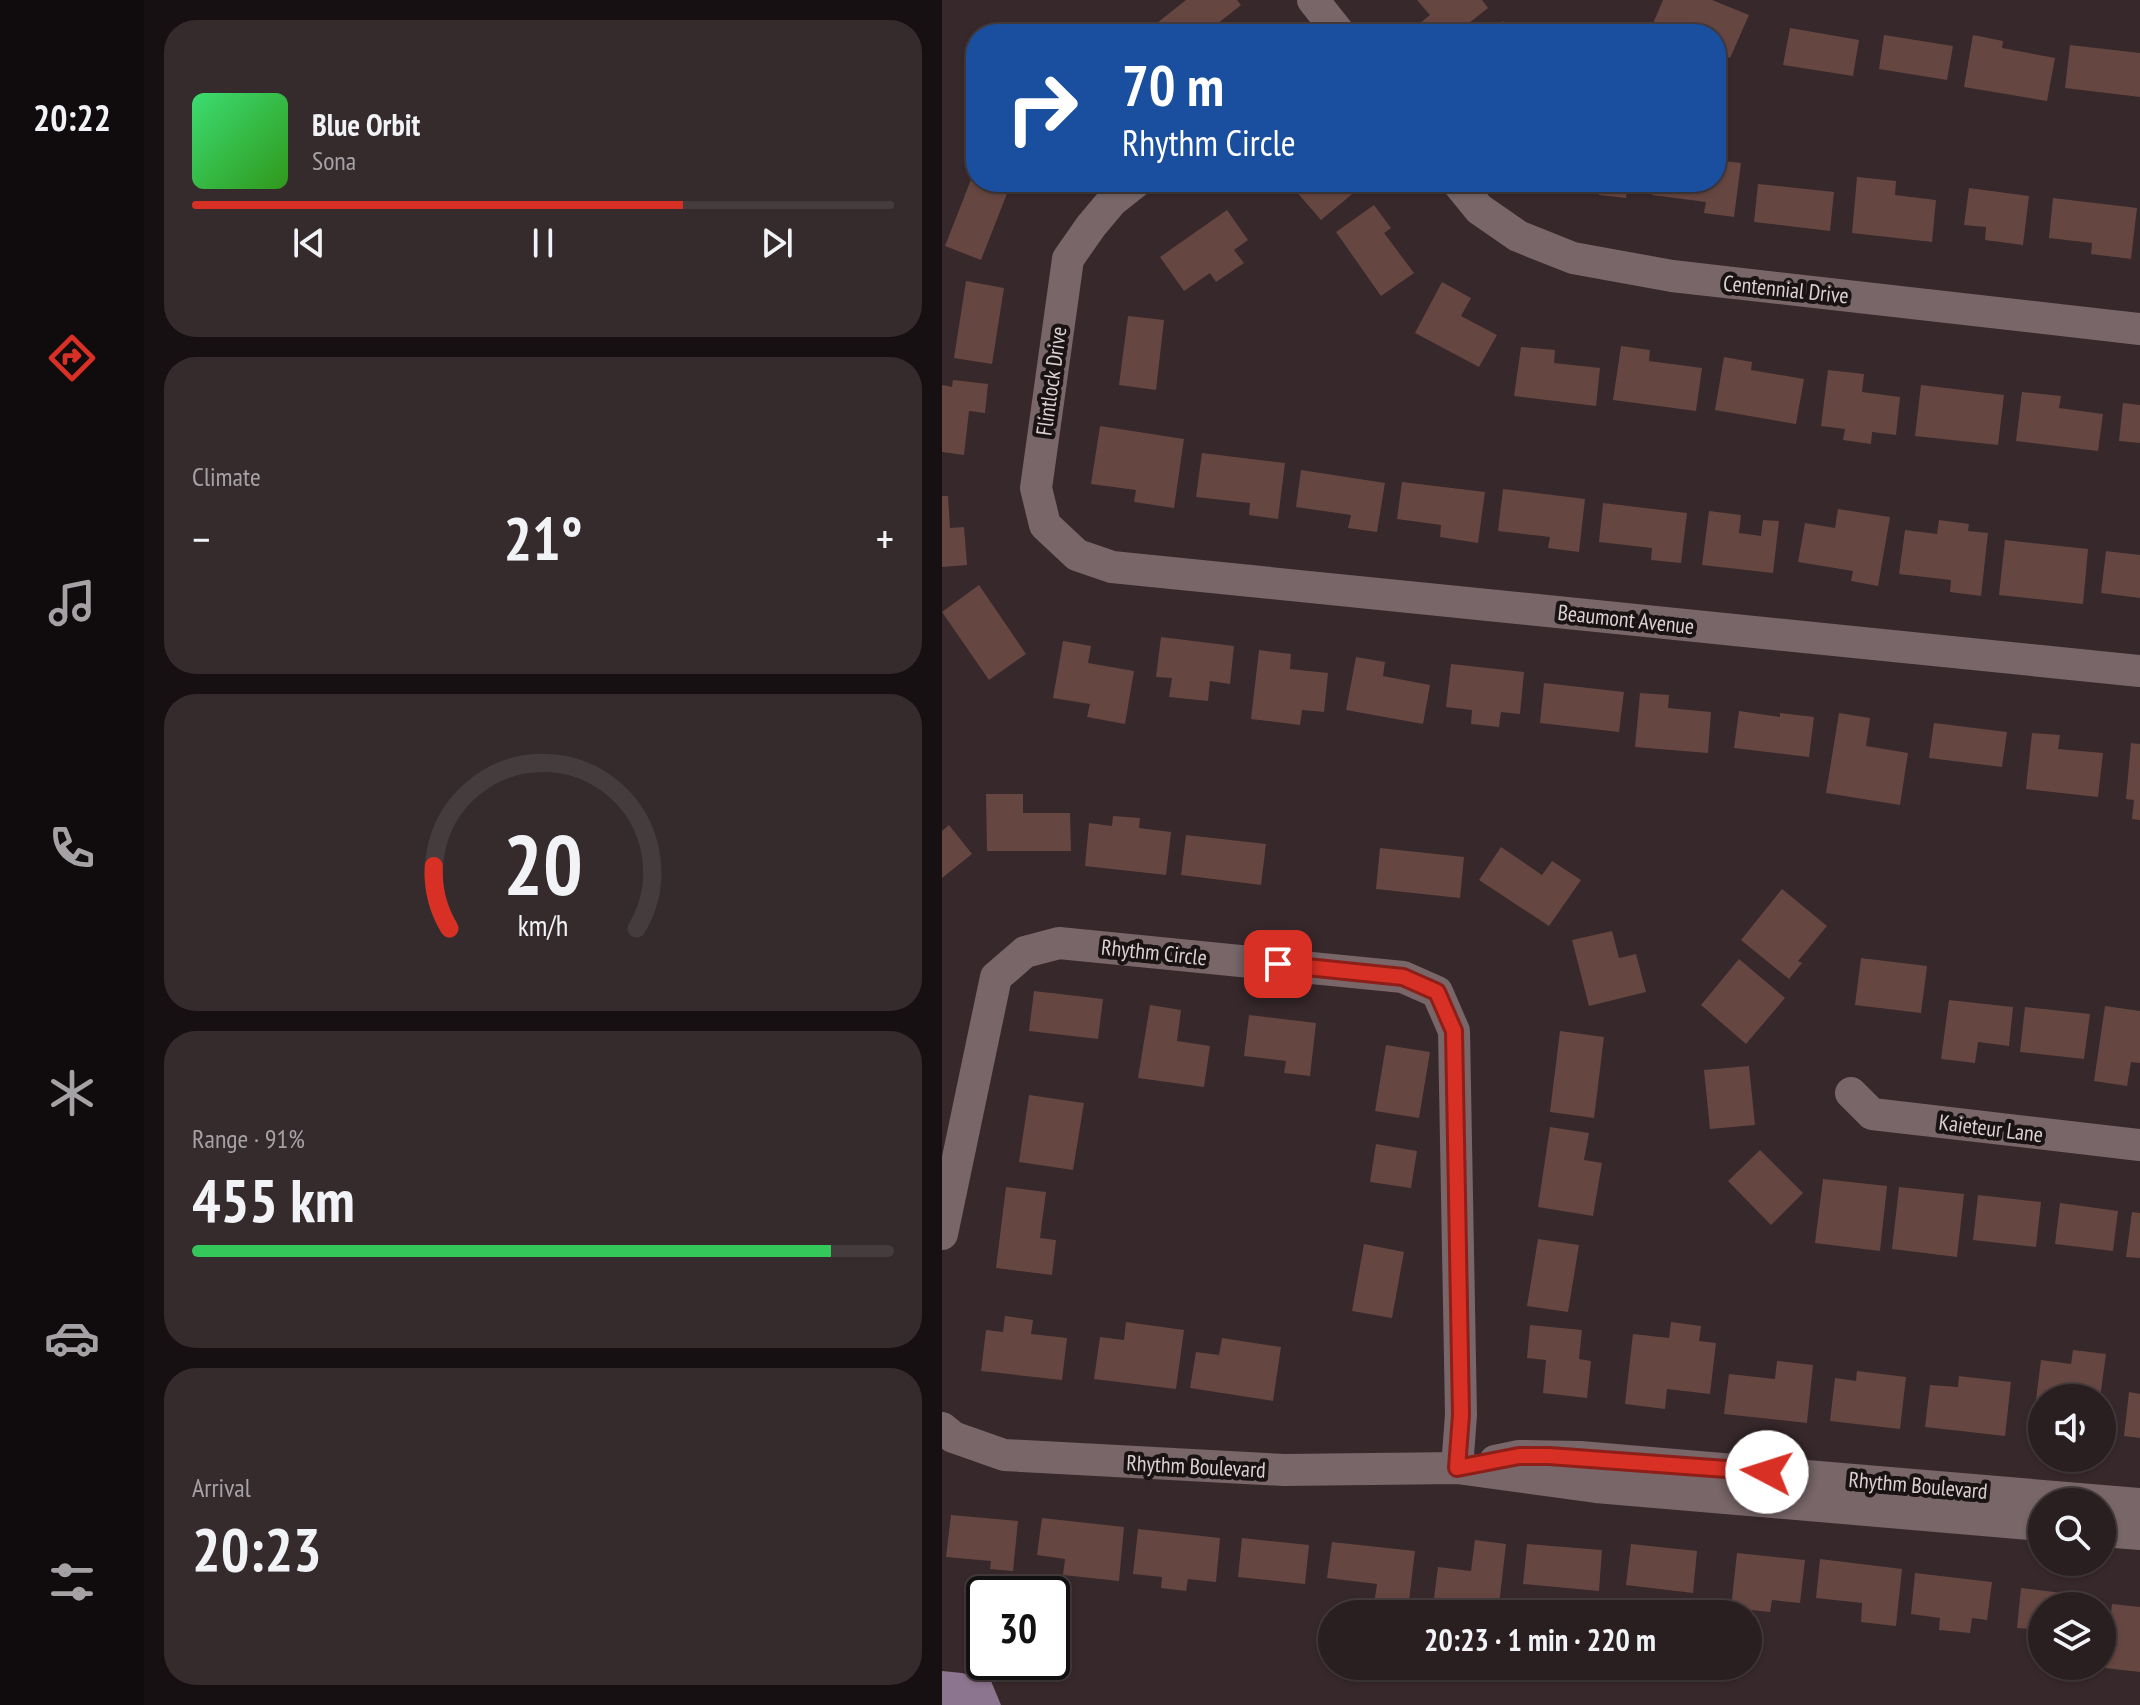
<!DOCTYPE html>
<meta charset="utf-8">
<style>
:root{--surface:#291e20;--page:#352b2d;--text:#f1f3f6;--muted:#a5a2a5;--line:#453c3e;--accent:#d93025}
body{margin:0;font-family:"PT Sans Narrow",sans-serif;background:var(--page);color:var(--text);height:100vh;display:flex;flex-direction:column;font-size:30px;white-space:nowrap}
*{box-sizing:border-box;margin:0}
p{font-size:26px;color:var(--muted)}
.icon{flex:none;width:44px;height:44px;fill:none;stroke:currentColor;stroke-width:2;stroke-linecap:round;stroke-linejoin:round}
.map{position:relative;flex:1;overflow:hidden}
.details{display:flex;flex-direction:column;gap:20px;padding:20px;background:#171012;width:798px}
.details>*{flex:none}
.top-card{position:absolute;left:24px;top:24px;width:760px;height:168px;border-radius:32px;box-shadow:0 2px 6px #0004,0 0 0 2px var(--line);background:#1a4fa0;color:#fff;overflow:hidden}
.fabs{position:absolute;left:1086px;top:1384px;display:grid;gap:16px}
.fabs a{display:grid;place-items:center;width:88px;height:88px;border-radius:50%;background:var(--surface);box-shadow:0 2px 6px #0004,0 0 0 2px var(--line);font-size:40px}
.speed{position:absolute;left:24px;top:1576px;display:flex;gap:16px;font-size:40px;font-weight:700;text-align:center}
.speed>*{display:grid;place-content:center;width:104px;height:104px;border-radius:50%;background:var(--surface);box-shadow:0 2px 6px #0004,0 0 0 2px var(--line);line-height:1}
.speed .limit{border:4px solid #111;border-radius:12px;background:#fff;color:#111}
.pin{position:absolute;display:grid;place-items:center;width:68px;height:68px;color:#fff;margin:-34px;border-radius:16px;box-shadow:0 4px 12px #0006}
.me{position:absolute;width:88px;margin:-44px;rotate:275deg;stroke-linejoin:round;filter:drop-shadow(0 0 6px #0008)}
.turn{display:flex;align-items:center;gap:28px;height:168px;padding:0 24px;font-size:36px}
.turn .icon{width:104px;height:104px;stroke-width:2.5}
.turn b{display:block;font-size:56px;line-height:68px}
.big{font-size:60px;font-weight:600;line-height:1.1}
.details .tile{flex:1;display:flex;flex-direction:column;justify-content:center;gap:12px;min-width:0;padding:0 28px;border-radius:32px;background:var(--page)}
.details .dial{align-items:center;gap:0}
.dial svg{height:208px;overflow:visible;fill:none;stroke:var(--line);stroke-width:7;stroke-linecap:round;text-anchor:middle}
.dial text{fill:var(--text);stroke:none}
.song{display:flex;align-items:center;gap:24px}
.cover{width:96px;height:96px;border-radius:12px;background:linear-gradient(135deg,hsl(140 70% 55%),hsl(110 70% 35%))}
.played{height:8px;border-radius:4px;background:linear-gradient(90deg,var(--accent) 70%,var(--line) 70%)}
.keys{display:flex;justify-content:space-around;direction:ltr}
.heat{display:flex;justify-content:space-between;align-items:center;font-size:44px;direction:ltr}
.charge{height:12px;border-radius:6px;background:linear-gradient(90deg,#34c759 91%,var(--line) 0)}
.trip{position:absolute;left:376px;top:1600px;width:444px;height:80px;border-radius:40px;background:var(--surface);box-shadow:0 2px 6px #0004,0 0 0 2px var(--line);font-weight:600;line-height:80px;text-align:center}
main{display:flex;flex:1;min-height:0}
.menu{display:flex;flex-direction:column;width:144px;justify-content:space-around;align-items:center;background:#100c0d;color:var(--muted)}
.menu .icon{width:56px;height:56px}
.menu .selected{color:var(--accent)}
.menu b{font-size:36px;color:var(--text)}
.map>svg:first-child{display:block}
</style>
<main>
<nav class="menu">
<b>20:22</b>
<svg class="icon selected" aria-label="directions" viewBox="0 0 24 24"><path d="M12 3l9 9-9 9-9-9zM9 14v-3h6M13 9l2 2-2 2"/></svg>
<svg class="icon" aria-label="music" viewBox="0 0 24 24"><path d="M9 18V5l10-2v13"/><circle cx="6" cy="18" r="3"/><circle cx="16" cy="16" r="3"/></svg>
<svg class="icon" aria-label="phone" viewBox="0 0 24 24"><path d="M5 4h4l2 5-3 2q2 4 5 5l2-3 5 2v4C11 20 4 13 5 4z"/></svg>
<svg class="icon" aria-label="climate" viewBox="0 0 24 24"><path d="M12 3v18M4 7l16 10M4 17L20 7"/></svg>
<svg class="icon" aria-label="car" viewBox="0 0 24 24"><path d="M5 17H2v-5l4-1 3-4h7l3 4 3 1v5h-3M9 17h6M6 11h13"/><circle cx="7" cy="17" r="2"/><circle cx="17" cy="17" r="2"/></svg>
<svg class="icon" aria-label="filters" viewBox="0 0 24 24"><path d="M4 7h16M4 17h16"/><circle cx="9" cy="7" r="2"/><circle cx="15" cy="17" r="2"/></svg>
</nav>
<section class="details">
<div class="tile">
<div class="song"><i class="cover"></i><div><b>Blue Orbit</b><p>Sona</p></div></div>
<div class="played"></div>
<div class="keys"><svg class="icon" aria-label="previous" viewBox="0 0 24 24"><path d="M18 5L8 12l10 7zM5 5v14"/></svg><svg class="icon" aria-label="pause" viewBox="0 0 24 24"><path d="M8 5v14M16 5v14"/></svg><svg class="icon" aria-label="next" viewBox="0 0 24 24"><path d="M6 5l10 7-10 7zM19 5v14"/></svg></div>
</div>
<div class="tile"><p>Climate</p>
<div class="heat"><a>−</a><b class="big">21°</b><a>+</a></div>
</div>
<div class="tile dial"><svg viewBox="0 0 100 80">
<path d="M14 69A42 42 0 1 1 86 69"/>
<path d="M14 69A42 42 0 0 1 8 45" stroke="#d93025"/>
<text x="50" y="56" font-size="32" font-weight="700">20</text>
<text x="50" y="72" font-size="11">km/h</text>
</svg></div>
<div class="tile"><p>Range · 91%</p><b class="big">455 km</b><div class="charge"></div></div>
<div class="tile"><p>Arrival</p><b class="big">20:23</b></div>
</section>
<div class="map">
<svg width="1198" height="1705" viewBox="0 0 1198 1705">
<rect width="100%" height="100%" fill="#37282b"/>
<!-- water -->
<polygon fill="#8c758e" points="0,1671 20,1673 49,1681 59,1705 0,1705"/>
<!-- building -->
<g fill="#664640">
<polygon points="244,0 295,0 299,5 265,32 267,34 215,34 210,27"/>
<polygon points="475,0 540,0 546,8 513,34 486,34 477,24 488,15"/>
<polygon points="721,0 770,0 807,15 788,58 774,52 774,34 730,34 710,26"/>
<polygon points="561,21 571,34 545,34"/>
<polygon points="848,28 917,40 911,76 841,65"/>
<polygon points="942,35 1011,46 1005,80 937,69"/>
<polygon points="1031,35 1061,41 1060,48 1113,58 1105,101 1022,87"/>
<polygon points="1128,45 1198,53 1198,97 1123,88"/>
<polygon points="774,160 799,163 792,217 762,213 764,202 710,195 712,182 774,182"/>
<polygon points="30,177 34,178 34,182 44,182 66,191 39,260 3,246"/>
<polygon points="915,177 954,181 953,195 994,200 990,242 910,233"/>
<polygon points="346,182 409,182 415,190 379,220"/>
<polygon points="658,182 686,182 684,198 657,195"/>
<polygon points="816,184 892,192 888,231 812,222"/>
<polygon points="1027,188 1087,196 1081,245 1043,240 1044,227 1022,225"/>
<polygon points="1111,198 1195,208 1189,259 1149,254 1150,243 1107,238"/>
<polygon points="432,205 449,228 442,233 472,273 439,296 394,232"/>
<polygon points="285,210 306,240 292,250 302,263 274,282 268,273 242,291 218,257"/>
<polygon points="24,281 62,288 50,364 12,358"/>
<polygon points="500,282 529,298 519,316 555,335 537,367 473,333"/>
<polygon points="186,316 222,320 214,390 177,385"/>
<polygon points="679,346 708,350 707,361 760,368 754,411 671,400"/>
<polygon points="579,347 613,350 612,363 658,368 654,406 572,396"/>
<polygon points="782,357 810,362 809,370 862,379 854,424 773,410"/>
<polygon points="886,370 922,374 920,392 958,397 954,435 930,432 929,444 901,440 903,429 879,426"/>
<polygon points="11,380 46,384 43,413 27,411 22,455 0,452 0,385 10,387"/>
<polygon points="979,385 1062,395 1056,445 973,436"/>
<polygon points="1080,392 1119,396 1117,408 1161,414 1156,451 1074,441"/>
<polygon points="1181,403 1198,405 1198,443 1177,441"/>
<polygon points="158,426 242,439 232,508 192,502 194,490 149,484"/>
<polygon points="260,453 343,463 336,519 307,515 308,503 254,497"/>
<polygon points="359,470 443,483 435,532 406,528 409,515 354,507"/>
<polygon points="460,482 543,492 536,543 498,537 499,525 455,519"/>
<polygon points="561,489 643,499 637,552 606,548 608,537 556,531"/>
<polygon points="0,496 6,496 8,528 22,527 25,565 0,567"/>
<polygon points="661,503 745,513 739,563 709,560 710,548 657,542"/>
<polygon points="896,509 948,517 936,586 909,581 911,571 856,562 863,523 893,528"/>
<polygon points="767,511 799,515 797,533 819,536 821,520 837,521 831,573 760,565"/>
<polygon points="997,520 1027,524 1026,531 1046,533 1039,596 1008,592 1009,580 957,574 963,530 995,534"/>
<polygon points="1063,540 1146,549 1141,604 1057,595"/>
<polygon points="1164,551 1198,555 1198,598 1159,593"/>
<polygon points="37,585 84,654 47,680 0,612"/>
<polygon points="219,637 292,646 288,684 268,681 266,701 227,697 230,678 214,677"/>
<polygon points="121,641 149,646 146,663 192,671 183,724 145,717 148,704 111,698"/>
<polygon points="317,650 349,654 348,669 386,673 382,712 360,710 358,725 309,719"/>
<polygon points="414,657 443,662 441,676 488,685 481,724 404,710"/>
<polygon points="509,664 582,672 578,714 559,712 557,727 529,724 530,710 504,707"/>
<polygon points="602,683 682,692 677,732 598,723"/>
<polygon points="698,693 727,695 726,708 769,712 766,753 693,747"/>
<polygon points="797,711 838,717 838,713 872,717 867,757 792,748"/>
<polygon points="897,713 928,718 924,746 966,753 958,805 884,793"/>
<polygon points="992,723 1065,732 1060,767 987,758"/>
<polygon points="1090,733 1118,735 1116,749 1161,753 1156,797 1084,789"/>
<polygon points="1189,743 1198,744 1198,820 1190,819 1192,800 1184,799"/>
<polygon points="44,794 81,794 81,813 128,813 129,851 45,851"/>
<polygon points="171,816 198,818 197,828 229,832 224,875 143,866 147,823 170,826"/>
<polygon points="7,825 30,854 0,878 0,831"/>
<polygon points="244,835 324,844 319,885 239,875"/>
<polygon points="559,847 600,875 610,861 639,880 607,926 537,880"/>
<polygon points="438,848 522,857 518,898 434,889"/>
<polygon points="840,889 885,926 856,961 860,963 847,979 799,940"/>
<polygon points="670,931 677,958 694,954 704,992 647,1006 630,940"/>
<polygon points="919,958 985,966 979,1013 913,1005"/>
<polygon points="797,959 843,998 804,1044 759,1005"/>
<polygon points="92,991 161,999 156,1039 87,1031"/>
<polygon points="1007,1000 1071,1007 1067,1046 1036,1042 1033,1063 999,1059"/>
<polygon points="208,1005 239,1010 235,1041 268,1046 262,1087 196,1078"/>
<polygon points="1163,1006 1198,1011 1198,1063 1189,1062 1185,1086 1152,1081"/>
<polygon points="1083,1007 1148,1014 1142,1059 1078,1052"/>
<polygon points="307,1015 374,1023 368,1076 342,1073 344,1061 302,1056"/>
<polygon points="618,1031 662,1037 652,1118 608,1112"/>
<polygon points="444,1045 488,1052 477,1118 433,1111"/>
<polygon points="807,1066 813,1125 768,1129 762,1070"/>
<polygon points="87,1095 142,1103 131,1170 77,1162"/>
<polygon points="608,1127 647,1133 642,1160 660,1163 651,1216 596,1207"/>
<polygon points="434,1144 475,1151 469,1188 428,1182"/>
<polygon points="818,1150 861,1193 829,1225 786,1181"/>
<polygon points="881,1179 945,1186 938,1251 873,1243"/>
<polygon points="64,1187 104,1192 98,1238 114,1240 110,1275 54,1268"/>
<polygon points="957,1187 1022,1194 1015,1257 950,1249"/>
<polygon points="1036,1195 1099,1202 1094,1247 1031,1240"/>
<polygon points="1118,1203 1176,1211 1171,1251 1113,1244"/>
<polygon points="1190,1212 1198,1213 1198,1258 1184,1257"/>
<polygon points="596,1239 637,1245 626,1312 585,1306"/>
<polygon points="422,1244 462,1252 450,1318 410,1311"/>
<polygon points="63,1316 91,1320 89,1334 125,1338 120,1380 39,1371 44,1330 61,1332"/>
<polygon points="184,1322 242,1330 234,1389 152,1379 158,1337 182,1340"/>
<polygon points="729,1322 759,1326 757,1341 774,1343 768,1394 725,1389 723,1409 683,1404 691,1334 727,1338"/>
<polygon points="588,1325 640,1330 637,1359 649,1361 645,1398 601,1393 604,1360 585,1358"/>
<polygon points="280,1338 339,1347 331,1401 248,1388 254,1352 277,1355"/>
<polygon points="1131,1350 1164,1354 1158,1398 1094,1400 1099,1360 1129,1364"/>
<polygon points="835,1361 871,1365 865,1423 782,1414 787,1374 833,1379"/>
<polygon points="915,1371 964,1377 958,1429 888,1421 893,1378 914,1381"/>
<polygon points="1017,1376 1069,1382 1063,1436 983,1427 988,1385 1016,1387"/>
<polygon points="1187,1392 1198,1394 1198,1438 1182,1436"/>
<polygon points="9,1515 76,1521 71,1571 48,1569 49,1561 4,1557"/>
<polygon points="100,1518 182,1527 177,1581 121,1575 123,1559 95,1555"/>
<polygon points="196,1529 278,1538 274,1582 246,1579 244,1591 219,1588 220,1577 191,1574"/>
<polygon points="300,1538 367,1545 363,1584 296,1577"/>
<polygon points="533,1540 564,1544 556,1614 524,1614 525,1609 491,1606 496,1567 529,1571"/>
<polygon points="390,1542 473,1551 466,1609 432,1605 435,1584 385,1578"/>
<polygon points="585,1544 660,1550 657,1591 581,1584"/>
<polygon points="689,1544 755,1551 751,1593 684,1585"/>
<polygon points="795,1553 863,1560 858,1603 830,1600 828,1612 789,1608"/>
<polygon points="878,1559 960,1569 954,1626 919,1622 920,1603 874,1598"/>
<polygon points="973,1573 1050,1582 1045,1620 1030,1618 1028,1633 997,1630 998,1618 969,1614"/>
<polygon points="1079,1588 1145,1596 1144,1606 1100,1606 1100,1630 1075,1628"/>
<polygon points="1170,1604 1198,1607 1198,1672 1163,1668"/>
</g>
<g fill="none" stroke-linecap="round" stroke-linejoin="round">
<!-- minor -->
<g stroke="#786669" stroke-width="32">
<polyline points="371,0 398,34"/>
<polyline points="194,182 170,201 149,226 126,259 94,488 103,525 135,555 170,567 1198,671"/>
<polyline points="515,182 537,209 576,236 631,258 730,276 1198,329"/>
<polyline points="909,1093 930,1114 1198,1145"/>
<polyline points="0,1234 54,977 83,952 117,943 461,977 495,992 512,1031 519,1415 515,1468"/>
<polyline points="0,1428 11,1437 62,1455 342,1470 515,1468 654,1487 1100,1525"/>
<polyline points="553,1461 577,1456 638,1457 1198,1504"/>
<polyline points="1160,1531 1198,1534"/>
</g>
</g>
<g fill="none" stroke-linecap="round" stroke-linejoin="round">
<defs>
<polyline id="route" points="336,964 461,977 495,992 512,1031 519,1415 515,1468 577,1456 607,1456 825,1472"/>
</defs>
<!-- route casing -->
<use href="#route" stroke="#8d1f18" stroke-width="20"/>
<!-- route -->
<use href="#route" stroke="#d93025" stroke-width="14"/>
</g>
<g text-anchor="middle" stroke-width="8" stroke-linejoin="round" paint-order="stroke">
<!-- street labels -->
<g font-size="22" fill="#dbd1d3" stroke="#1a1314">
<text transform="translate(844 289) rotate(6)" y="8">Centennial Drive</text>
<text transform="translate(109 381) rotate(-82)" y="8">Flintlock Drive</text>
<text transform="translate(684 619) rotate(6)" y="8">Beaumont Avenue</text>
<text transform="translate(212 952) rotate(6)" y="8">Rhythm Circle</text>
<text transform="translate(1049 1128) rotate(7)" y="8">Kaieteur Lane</text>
<text transform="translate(254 1466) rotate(3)" y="8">Rhythm Boulevard</text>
<text transform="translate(976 1485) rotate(5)" y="8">Rhythm Boulevard</text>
</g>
</g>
</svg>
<div class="fabs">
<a><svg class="icon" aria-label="sound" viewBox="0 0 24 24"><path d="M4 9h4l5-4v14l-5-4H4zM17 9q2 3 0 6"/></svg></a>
<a><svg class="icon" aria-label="search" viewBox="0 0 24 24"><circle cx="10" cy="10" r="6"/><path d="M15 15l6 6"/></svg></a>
<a><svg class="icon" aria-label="layers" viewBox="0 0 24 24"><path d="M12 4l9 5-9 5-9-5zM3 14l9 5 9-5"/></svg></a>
</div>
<div class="speed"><div class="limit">30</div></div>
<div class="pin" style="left:336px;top:964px;background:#d93025"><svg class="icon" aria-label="arrive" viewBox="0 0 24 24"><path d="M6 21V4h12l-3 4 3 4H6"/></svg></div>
<svg class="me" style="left:825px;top:1472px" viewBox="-20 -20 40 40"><circle r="19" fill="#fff"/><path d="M0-13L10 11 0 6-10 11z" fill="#d93025"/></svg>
<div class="trip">20:23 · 1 min · 220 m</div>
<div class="top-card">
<div class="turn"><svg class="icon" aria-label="right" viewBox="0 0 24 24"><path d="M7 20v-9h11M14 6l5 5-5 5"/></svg><div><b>70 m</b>Rhythm Circle</div></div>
</div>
</div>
</main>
